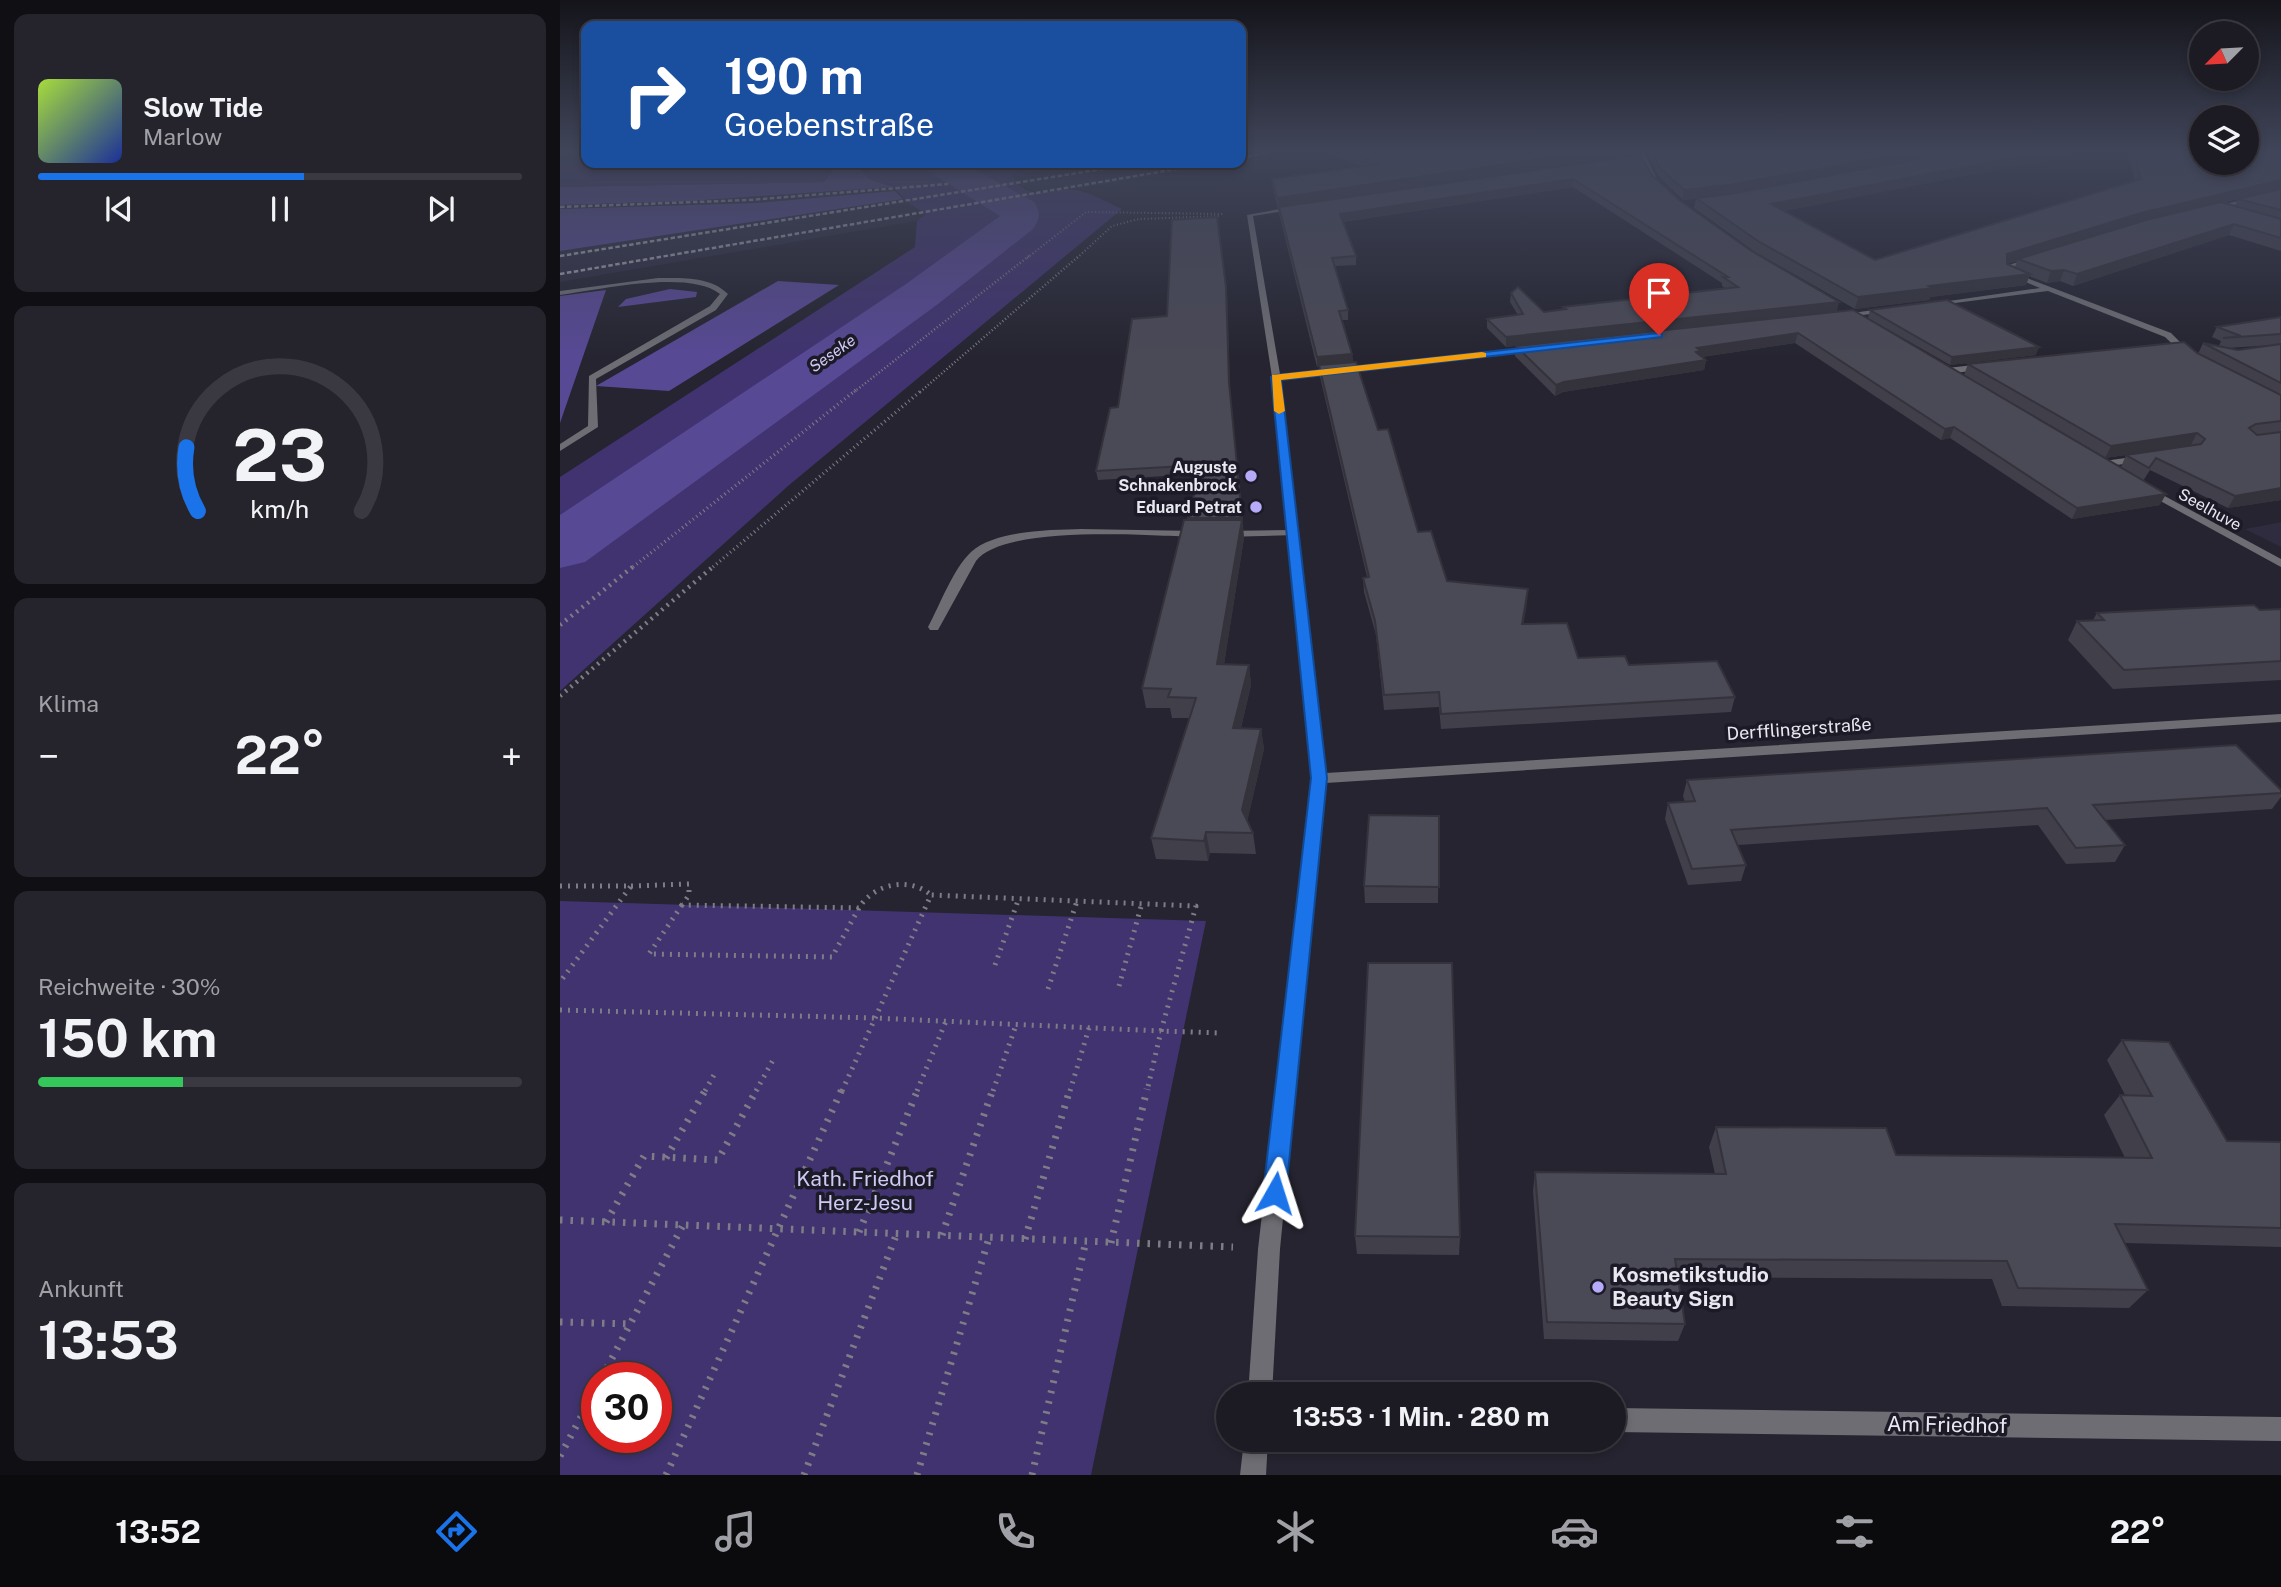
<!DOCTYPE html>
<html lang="de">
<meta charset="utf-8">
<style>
:root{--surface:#1c1b24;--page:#25242c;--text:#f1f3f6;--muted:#a0a1a6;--line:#3a3941;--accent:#1a73e8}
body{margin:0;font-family:"Public Sans",sans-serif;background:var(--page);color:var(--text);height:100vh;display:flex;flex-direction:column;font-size:26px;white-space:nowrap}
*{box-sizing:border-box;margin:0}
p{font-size:23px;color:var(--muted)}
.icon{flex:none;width:38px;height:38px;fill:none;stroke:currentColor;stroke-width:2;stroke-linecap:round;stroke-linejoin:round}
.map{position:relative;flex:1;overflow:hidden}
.details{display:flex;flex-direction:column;gap:14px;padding:14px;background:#0f0f14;width:560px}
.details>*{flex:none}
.hud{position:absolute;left:21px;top:21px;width:665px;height:147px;border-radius:14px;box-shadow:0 4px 10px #0003,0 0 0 2px var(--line);background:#1a4fa0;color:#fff;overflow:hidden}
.needle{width:46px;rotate:246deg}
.tools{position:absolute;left:1629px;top:21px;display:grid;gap:14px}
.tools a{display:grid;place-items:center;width:70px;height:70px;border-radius:50%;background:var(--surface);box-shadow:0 4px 10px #0003,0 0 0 2px var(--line);font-size:35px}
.speed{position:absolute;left:21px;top:1362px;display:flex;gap:14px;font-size:35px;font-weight:700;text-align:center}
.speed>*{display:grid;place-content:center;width:91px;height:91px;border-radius:50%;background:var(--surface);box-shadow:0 4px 10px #0003,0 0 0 2px var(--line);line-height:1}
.speed .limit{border:10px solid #d22;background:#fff;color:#111}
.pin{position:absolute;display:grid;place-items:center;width:60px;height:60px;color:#fff;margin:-72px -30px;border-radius:50% 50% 50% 0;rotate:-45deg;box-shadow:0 0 7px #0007}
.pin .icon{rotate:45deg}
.me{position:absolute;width:77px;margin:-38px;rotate:6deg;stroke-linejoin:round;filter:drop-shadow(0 0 5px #0008)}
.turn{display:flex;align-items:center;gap:24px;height:147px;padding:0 28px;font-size:32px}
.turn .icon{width:91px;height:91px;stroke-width:2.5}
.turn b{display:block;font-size:49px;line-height:60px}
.big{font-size:52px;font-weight:700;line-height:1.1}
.details .card{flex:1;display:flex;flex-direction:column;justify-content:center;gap:10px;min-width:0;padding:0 24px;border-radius:14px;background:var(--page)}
.details .dial{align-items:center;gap:0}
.dial svg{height:182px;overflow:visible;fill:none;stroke:var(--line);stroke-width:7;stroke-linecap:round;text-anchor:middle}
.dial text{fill:var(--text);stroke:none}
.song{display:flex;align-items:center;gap:21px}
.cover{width:84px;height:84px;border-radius:10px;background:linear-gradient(135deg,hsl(80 70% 55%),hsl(230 70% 35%))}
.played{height:7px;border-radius:4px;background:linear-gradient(90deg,var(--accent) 55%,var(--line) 55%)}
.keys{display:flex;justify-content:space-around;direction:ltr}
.heat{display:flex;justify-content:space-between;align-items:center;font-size:38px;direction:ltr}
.charge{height:10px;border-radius:5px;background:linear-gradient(90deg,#34c759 30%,var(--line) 0)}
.trip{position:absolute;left:656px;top:1382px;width:410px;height:70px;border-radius:35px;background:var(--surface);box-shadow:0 4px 10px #0003,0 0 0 2px var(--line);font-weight:700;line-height:70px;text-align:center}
.tabs{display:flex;height:112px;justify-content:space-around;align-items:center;background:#0b0b0e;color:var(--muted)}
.tabs .icon{width:49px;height:49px}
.tabs .on{color:var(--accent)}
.tabs b{font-size:32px;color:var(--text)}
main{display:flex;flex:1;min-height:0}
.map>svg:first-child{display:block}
</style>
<main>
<section class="details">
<div class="card">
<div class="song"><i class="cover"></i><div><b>Slow Tide</b><p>Marlow</p></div></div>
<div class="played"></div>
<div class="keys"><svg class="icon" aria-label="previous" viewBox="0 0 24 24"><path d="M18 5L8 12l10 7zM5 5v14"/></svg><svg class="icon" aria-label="pause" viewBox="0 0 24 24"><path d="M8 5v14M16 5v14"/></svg><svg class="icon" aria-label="next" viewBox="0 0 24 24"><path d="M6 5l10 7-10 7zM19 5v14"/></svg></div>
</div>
<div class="card dial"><svg viewBox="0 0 100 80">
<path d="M14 69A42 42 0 1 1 86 69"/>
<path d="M14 69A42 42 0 0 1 9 41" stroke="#1a73e8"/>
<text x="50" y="56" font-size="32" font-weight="700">23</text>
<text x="50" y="72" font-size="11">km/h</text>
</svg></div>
<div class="card"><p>Klima</p>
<div class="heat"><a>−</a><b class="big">22°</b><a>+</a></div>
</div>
<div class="card"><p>Reichweite · 30%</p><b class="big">150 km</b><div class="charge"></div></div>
<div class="card"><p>Ankunft</p><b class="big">13:53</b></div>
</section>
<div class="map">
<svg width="1721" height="1475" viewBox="0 0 1721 1475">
<rect width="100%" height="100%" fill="#252430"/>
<!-- built -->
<g fill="#2e2c3e">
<polygon points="533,163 676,163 479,195 457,182 452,175"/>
<polygon points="333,187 335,191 195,203 0,209 0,205 129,201"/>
<polygon points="343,199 367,214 357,221 0,282 0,251"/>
<polygon points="1721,522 1721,547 1685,529"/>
</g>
<!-- green -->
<g fill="#403370" fill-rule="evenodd">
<polygon points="0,153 26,153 26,163 277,163 264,182 0,187"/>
<path d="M292,163H469L488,170L452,175C468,205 492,187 516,190C530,192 548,203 562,209L228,486L0,691V477L355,247L357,221L366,214L347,202L333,187L311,180Z"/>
<path d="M0,901L646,921L531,1475H0ZM96,1377V1437H37V1377Z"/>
</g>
<!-- forest -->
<g fill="#594a96">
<polygon points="277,163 292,163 311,180 333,187 129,201 0,205 0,187 264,182"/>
<polygon points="335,191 343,199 0,251 0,209 195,203"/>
</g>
<!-- water -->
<g fill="#584995">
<polygon points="218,281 279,285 109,391 36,386"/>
<polygon points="110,289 137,292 136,297 58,307 66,299"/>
<polygon points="46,290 0,423 0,296"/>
</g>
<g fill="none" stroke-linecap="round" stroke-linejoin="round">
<!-- river -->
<path fill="#584995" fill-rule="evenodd" d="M361,163H403L474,202C481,212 480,219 473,229L378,304L25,562L0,568V515L346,284L440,216L366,170Z"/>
<!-- path-far5 -->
<g stroke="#7e7d87" stroke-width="2" stroke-dasharray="1 2.5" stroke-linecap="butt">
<polyline points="467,258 526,212 664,214"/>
<polyline points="517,258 552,226 579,219 661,216"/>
</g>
<!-- path-far4 -->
<g stroke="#7e7d87" stroke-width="2.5" stroke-dasharray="1 2.5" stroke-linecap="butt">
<polyline points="294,392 469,256"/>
<polyline points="360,392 519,256"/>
</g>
<!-- path-far3 -->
<g stroke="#7e7d87" stroke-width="3.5" stroke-dasharray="1 3.5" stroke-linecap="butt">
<polyline points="73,567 296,390"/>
<polyline points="153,567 362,390"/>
</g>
<!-- path-far2 -->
<g stroke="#7e7d87" stroke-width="4.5" stroke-dasharray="2 5" stroke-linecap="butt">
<polyline points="0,625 75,565"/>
<polyline points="0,696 155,565"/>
</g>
<!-- path-far1 -->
<g stroke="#7e7d87" stroke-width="5" stroke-dasharray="2 6" stroke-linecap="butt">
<polyline points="0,886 71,886 0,982"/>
<path d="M71,886L129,884V895L122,905L299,908C313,884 349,876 371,895"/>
<polyline points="122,905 89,954 272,957 299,908"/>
<polyline points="435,965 459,898"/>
<polyline points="559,986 582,903"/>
<polyline points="488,989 517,901"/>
<polyline points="0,1010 314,1018 601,1031 587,1091"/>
<polyline points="145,1091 154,1075"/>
<polyline points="196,1091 213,1060"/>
<polyline points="282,1091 371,895 636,906 601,1031 660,1033"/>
<polyline points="357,1091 386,1021"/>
<polyline points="433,1091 456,1025"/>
<polyline points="510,1091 529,1028"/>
</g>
<!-- path -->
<g stroke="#7e7d87" stroke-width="7" stroke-dasharray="2.5 8" stroke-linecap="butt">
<polyline points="106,1158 146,1089"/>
<polyline points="0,1220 673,1247"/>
<polyline points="46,1222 84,1156 158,1160 197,1089"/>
<polyline points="299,1232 358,1089"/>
<polyline points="382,1235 433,1089"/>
<polyline points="465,1239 510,1089"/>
<polyline points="551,1243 587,1089"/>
<polyline points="0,1322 70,1324"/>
<polyline points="42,1377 123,1225"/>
<polyline points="0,1456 37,1387"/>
<polyline points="106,1475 282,1089"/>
<polyline points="244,1475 337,1233"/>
<polyline points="357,1475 429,1238"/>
<polyline points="472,1475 526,1241"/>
</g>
<!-- lane -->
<g fill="#6d6d73" fill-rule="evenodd">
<path d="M98,278C122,278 150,276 168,294L156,310L36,379L38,427L0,451V444L28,426L29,376L150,306L160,294C129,269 38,290 0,295V291Z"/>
<polygon points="1580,456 1583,457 1583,461 1544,467 1539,464 1544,461"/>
<path d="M521,529L637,531L642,534L637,537C590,536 445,524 416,561L378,630H370L368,627C380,605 393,569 411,552C435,530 490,530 521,529Z"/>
<polygon points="733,530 737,531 737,535 664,537 659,534 664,531"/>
</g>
<!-- street -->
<g fill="#6d6d73" fill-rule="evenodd">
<polygon points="1079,153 1084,153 1097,179 1107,190 1103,190 1092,180"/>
<polygon points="1721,191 1721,195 1651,210 1648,208"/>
<polygon points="736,206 738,209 693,216 720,374 973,347 977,349 973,351 721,379 766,773 1721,714 1721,722 766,783 720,1249 712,1395 688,1395 698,1249 752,778 712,377 687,215"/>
<polygon points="1473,257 1475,260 1451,268 1451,272 1611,333 1632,354 1625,356 1605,337 1488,291 1372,306 1368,304 1480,288 1444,273 1446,266"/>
<polygon points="1328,308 1332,310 1331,312 1282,317 1278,315"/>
<polygon points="1423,364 1426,365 1426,369 1387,374 1383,371 1387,368"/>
<polygon points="1588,487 1721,559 1721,567 1584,492 1584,488"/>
<polygon points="1054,1408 1721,1417 1721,1441 1054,1432"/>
<polygon points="684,1440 708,1440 706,1475 680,1475"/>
</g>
<!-- rail -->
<g stroke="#a2a2ab" stroke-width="2.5" stroke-dasharray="4.5 2.5" stroke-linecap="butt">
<polyline points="681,158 706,153"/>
<polyline points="0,207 189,200 388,184"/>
<polyline points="0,256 580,163"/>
<polyline points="0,274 652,163"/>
</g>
</g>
<!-- wall -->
<g fill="#403f4a" fill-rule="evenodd">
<polygon points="769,153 1077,153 839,189 1080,155 1092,175 1119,200 1277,311 946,347 927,328 927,319 958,315 950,302 951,293 984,312 1003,310 1003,307 1165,288 1162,286 1162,283 1013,187 783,222 796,256 796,265 775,266 788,310 788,320 782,320 792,354 793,362 818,430 858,532 887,581 968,589 963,624 1018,658 1069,665 1175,697 1171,712 881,729 879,707 824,710 816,635 804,592 803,578 807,577 760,377 759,367 757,367 713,189 712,179 803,167"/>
<path d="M1087,153H1523L1224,211L1315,260L1575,181L1568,153H1721V251L1669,235L1513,286L1500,281L1487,283L1469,276L1466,285L1370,297L1369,300L1295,309L1195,252L1134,208L1136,199L1123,200L1099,177ZM1720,188L1678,199L1675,206L1662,203ZM1457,261L1455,267L1447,264Z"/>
<polygon points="667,294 670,390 684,538 664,664 689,665 691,685 681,728 701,729 704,749 687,822 693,833 696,854 650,853 648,861 596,859 591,838 629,718 612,718 610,708 586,708 582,688 628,520 639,474 538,480 536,471 558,407"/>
<polygon points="1293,310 1600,505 1512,519 1390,438 1381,440 1235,343 1142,357 1146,360 1144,370 1003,392 995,396 955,356 956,346"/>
<polygon points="1310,310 1476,355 1390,365 1308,318"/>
<path d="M1721,317V500L1668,508L1590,470L1583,481L1561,467L1566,455L1545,458L1404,375L1408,364L1638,354L1643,343L1659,346L1661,341L1652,337L1657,327ZM1712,345L1678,350L1668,348Z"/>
<polygon points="1721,609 1721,680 1553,689 1508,640 1517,621 1533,620 1537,613"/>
<polygon points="1127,780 1721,790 1721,797 1712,809 1545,820 1565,845 1555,862 1506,864 1478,825 1178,845 1186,865 1181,881 1128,885 1105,819 1108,803 1125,802 1123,796"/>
<polygon points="879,816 878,903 805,903 804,886"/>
<polygon points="1562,1040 1667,1141 1721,1142 1721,1247 1565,1243 1588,1290 1569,1308 1442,1306 1432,1279 1118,1277 1125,1324 1118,1341 984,1339 973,1191 975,1172 1155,1174 1149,1147 1156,1127 1336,1155 1565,1158 1544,1115 1560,1095 1565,1095 1547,1060"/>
<polygon points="795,1236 900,1237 899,1255 797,1254"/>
</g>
<!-- shaded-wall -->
<g fill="#34333c">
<polygon points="1019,153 1077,153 718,208 717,198"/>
<polygon points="1346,153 1393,153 1168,195 1123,200 1124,190"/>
<polygon points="1478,153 1523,153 1209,214 1211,204"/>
<polygon points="1013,179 1013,187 780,222 780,214"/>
<polygon points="1721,180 1720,188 1576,223 1458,259 1457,261 1443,265 1447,254 1581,213"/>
<polygon points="1674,224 1669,235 1513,286 1517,274"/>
<polygon points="1504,270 1500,281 1487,283 1491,271"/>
<polygon points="1470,274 1466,285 1370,297 1369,300 1295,309 1298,297 1369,286"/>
<polygon points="1279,302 1277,311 946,347 946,337"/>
<polygon points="1238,333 1235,343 1140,357 1146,360 1144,370 1003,392 995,396 996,385 1004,382 1137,348"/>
<polygon points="1479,347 1476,355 1390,365 1392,357"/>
<polygon points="792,354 793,363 757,367 757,357"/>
<polygon points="1394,427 1390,438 1381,440 1385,429"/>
<polygon points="1637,433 1631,445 1545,458 1551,446"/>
<polygon points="1721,488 1721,500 1668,508 1675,496"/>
<polygon points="1606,494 1600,505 1512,519 1517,508"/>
<polygon points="682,520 684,538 661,684 657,664"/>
<polygon points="968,589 967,604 961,639 962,624"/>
<polygon points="689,665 691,685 676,748 673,728"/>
<polygon points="701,729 704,749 685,831 682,810"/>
<polygon points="646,832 650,853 648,861 644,841"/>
</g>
<!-- building -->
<g fill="#4a4956" stroke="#34333c" stroke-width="2">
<polygon points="792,153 1019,153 717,198 712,179 821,164"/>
<polygon points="1093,153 1346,153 1169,185 1124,190 1100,168"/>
<polygon points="1389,153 1478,153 1211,204 1315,260 1581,179 1574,153 1642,153 1642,163 1687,163 1687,153 1721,153 1721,180 1581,213 1447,254 1447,264 1470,274 1369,286 1373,288 1298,297 1198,241 1136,198 1170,194"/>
<polygon points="1080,155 1092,175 1119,200 1190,250 1279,302 946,337 927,319 963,314 951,293 958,287 984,312 1006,309 1003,307 1178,287 1163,277 1168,277 1013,179 780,214 796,256 772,258 788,310 779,311 792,354 757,357 719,207"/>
<polygon points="1721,189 1721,210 1678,199"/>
<polygon points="1661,202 1721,219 1721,238 1674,224 1517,274 1504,270 1491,271 1458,259 1586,220"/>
<polygon points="657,217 666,287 669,382 682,518 628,518 642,465 536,471 550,408 558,407 572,319 607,316 612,220"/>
<polygon points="1387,300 1479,347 1392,357 1310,310"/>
<polygon points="1293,310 1606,494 1517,508 1394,427 1385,429 1238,333 1137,348 1141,351 1136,352 1146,360 1004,382 996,385 956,346"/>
<polygon points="1721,317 1721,334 1663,338 1681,336 1657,327"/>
<polygon points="1624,342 1637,353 1721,395 1721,421 1696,424 1689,428 1697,435 1721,432 1721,488 1675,496 1596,458 1589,468 1566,455 1641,444 1645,439 1637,433 1551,446 1408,364"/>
<polygon points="1643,343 1678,350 1721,344 1721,383"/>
<polygon points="796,362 818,430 828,429 858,532 871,531 887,581 968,589 962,624 1007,623 1018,658 1065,656 1069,665 1157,661 1175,697 881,714 879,692 824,695 815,621 803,578 809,577 759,365"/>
<polygon points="624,520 682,520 657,664 689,665 673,728 701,729 682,810 693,833 646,832 644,841 591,838 636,698 608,697 611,689 582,688"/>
<polygon points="1694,605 1700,610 1721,609 1721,661 1564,670 1517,621 1544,620 1537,613"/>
<polygon points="1676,745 1721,790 1721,793 1533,805 1565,845 1516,848 1487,808 1171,830 1186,865 1132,869 1108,803 1135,801 1127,780"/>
<polygon points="809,815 879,816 879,887 804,886"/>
<polygon points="808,963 892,963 900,1237 795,1236"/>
<polygon points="1562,1040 1609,1042 1667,1141 1721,1142 1721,1228 1555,1224 1588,1290 1458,1288 1447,1261 1115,1259 1125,1324 987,1322 975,1172 1166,1174 1156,1127 1326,1128 1336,1155 1592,1158 1560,1095 1592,1096"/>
</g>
<!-- sky -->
<linearGradient id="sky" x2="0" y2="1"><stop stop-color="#14141a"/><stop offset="0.42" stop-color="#404559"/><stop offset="1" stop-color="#404559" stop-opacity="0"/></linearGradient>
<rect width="1721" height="360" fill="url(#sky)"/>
<!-- route -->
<polygon fill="#1a73e8" stroke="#114b97" stroke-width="2" points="1099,333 1102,334 1102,337 721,380 767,778 726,1193 723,1202 715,1205 706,1202 703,1193 751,778 711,377 716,375"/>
<!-- slow -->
<polygon fill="#f59e0b" points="922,352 926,353 926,357 721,380 725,411 719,414 714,411 712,375"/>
<!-- markers -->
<g fill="#b6abf8" stroke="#1c1a26" stroke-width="2.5">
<circle cx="691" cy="476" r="7"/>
<circle cx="696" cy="507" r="7"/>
<circle cx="1038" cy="1287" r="7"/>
</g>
<g text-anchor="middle" stroke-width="7" stroke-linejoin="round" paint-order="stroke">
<!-- far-water labels -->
<g font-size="16" font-style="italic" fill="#cec9f4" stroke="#1c1a26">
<text transform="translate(272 353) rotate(-35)" y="6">Seseke</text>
</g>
<!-- far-poi labels -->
<g font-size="16" font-weight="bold" fill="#e8e8f0" stroke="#1c1a26" text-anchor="end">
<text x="677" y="473">Auguste<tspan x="677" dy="18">Schnakenbrock</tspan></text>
<text x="682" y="513">Eduard Petrat</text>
</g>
<!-- far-street labels -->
<g font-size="16" fill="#e8e8f0" stroke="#1c1a26">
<text transform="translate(1650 509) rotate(29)" y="6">Seelhuve</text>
</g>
<!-- street labels -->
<g font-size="18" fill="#e8e8f0" stroke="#1c1a26">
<text transform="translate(1239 729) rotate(-4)" y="6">Derfflingerstraße</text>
</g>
<!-- near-park labels -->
<g font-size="21" fill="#cecaf5" stroke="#1c1a26">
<text x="305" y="1186">Kath. Friedhof<tspan x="305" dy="24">Herz-Jesu</tspan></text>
</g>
<!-- near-poi labels -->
<g font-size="21" font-weight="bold" fill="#e8e8f0" stroke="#1c1a26" text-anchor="start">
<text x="1052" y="1282">Kosmetikstudio<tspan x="1052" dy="24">Beauty Sign</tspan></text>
</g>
<!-- near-street labels -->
<g font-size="21" fill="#e8e8f0" stroke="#1c1a26">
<text transform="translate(1387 1425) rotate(1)" y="7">Am Friedhof</text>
</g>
</g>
</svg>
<div class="tools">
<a><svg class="needle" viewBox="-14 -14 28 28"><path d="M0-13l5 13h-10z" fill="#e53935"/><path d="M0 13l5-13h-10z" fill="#a0a1a6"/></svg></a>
<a><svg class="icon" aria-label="layers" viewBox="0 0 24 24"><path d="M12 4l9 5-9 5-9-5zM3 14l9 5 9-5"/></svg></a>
</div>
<div class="speed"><div class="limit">30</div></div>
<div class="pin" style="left:1099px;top:335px;background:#d93025"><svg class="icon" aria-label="arrive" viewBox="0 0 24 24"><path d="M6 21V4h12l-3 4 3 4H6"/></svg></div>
<svg class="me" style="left:715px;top:1193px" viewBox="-20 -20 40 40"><path d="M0-17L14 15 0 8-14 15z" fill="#1a73e8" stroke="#fff" stroke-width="4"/></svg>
<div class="trip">13:53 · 1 Min. · 280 m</div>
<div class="hud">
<div class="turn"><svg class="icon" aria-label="right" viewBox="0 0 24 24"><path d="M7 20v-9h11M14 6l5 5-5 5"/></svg><div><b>190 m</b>Goebenstraße</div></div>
</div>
</div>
</main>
<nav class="tabs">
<b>13:52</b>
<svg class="icon on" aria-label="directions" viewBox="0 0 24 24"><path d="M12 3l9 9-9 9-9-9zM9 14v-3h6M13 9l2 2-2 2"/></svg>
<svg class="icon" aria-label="music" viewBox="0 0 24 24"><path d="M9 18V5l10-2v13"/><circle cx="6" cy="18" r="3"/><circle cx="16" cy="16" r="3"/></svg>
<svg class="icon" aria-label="phone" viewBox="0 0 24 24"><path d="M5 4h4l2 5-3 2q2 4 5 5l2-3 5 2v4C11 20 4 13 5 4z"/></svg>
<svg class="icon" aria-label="climate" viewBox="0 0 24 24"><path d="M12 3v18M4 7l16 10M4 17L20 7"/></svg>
<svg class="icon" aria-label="car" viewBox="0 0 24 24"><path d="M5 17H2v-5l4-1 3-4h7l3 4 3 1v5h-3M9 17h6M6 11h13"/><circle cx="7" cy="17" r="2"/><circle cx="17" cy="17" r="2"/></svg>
<svg class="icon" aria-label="filters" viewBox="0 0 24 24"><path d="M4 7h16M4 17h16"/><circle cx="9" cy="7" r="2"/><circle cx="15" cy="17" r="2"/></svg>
<b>22°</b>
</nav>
